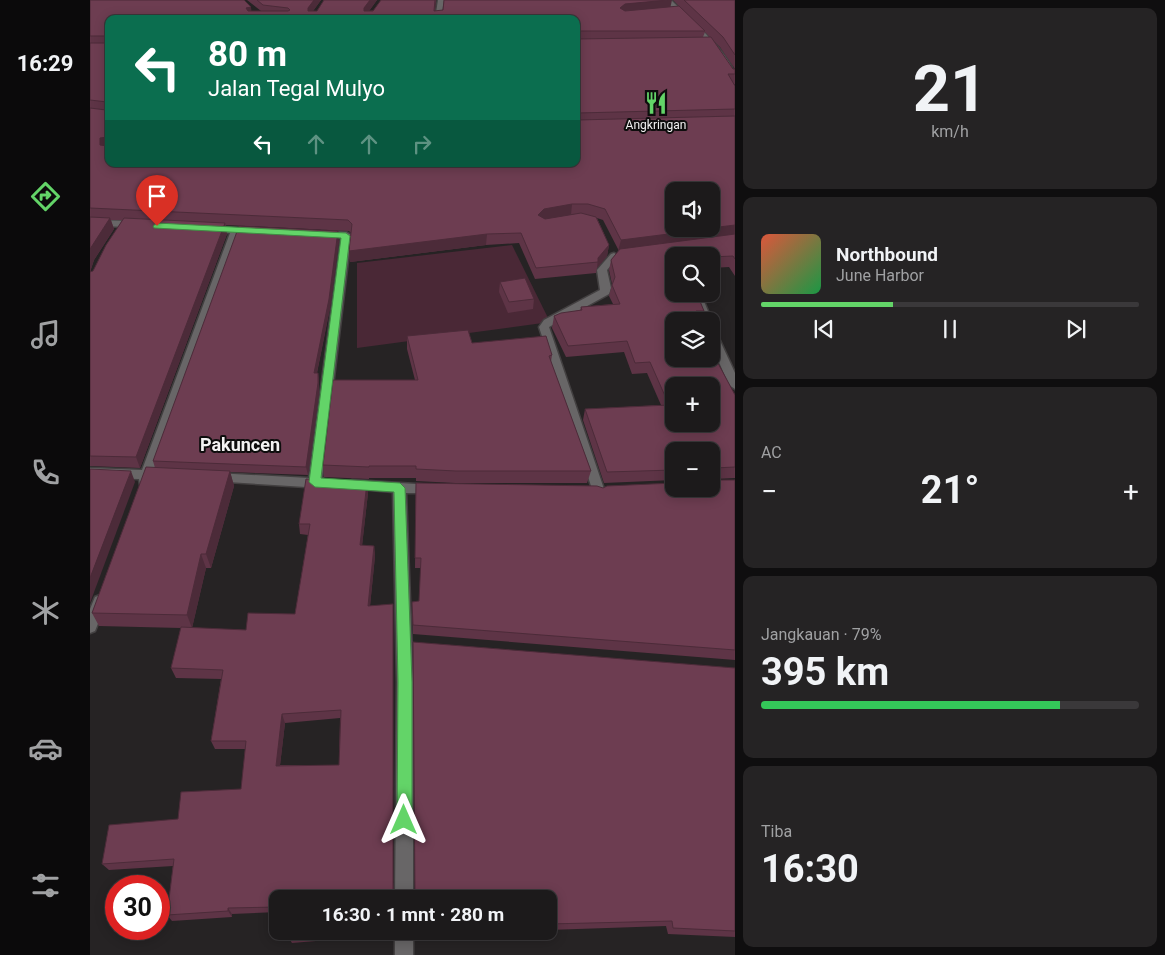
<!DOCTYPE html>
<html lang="id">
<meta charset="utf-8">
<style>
:root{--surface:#1c1a1b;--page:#252324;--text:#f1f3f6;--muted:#a0a1a3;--line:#3a383a;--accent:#63d468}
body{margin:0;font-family:Roboto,sans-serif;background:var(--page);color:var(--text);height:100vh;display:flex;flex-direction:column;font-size:19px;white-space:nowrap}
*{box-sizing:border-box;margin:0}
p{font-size:16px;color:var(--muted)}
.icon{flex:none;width:28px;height:28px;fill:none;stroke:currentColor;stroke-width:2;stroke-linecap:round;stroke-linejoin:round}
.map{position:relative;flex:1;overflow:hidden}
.sheet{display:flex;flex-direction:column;gap:8px;padding:8px;background:#0f0e0f;width:430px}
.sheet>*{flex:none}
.top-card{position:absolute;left:15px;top:15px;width:475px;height:152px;border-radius:10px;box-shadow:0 2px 12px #0003,0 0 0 1px var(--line);background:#0b6e4f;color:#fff;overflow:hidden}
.controls{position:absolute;left:575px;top:182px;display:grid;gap:10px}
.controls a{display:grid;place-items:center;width:55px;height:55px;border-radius:10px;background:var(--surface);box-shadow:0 2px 12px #0003,0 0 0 1px var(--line);font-size:25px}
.speed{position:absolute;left:15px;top:875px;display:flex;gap:10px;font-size:25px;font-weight:700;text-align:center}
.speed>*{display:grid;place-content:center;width:65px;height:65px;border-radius:50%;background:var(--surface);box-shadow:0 2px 12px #0003,0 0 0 1px var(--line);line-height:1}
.speed .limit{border:8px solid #d22;background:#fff;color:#111}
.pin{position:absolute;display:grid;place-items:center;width:42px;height:42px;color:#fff;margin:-51px -21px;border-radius:50% 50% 50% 0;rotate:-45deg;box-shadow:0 0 5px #0007}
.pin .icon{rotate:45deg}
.me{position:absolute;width:55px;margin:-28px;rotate:0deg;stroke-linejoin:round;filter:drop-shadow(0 0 4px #0008)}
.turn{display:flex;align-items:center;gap:18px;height:105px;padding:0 20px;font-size:22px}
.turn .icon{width:65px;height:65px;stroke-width:2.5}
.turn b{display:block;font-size:35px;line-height:42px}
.lanes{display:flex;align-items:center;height:48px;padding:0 20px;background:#0003;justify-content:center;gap:25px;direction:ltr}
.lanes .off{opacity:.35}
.big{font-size:38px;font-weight:700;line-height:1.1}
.sheet .tile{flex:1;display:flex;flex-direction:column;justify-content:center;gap:8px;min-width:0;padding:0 18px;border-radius:10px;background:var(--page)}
.sheet .dial{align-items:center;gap:0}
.dial b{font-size:65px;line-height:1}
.song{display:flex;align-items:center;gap:15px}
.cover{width:60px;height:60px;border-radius:8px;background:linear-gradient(135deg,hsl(10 70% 55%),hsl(140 70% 35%))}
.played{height:5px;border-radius:2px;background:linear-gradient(90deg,var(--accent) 35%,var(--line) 35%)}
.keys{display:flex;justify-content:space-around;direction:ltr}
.heat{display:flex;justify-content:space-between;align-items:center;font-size:28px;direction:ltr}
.charge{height:8px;border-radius:4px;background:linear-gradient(90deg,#34c759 79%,var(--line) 0)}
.trip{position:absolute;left:179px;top:890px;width:288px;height:50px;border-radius:10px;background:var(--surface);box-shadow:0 2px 12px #0003,0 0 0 1px var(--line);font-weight:700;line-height:50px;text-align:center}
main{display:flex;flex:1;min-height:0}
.dock{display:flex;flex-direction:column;width:90px;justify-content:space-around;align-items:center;background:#0b0a0b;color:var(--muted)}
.dock .icon{width:35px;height:35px}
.dock .active{color:var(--accent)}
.dock b{font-size:22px;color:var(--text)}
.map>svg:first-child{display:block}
</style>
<main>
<nav class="dock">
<b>16:29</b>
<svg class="icon active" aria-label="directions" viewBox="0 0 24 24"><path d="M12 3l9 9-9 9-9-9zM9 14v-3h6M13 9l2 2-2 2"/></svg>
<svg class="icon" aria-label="music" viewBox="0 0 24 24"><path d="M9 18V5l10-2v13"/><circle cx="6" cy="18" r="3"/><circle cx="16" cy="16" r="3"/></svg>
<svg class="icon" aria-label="phone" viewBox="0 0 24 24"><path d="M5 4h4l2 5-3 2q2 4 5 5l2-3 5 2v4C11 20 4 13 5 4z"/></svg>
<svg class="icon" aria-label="climate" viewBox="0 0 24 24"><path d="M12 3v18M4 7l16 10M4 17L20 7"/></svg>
<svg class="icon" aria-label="car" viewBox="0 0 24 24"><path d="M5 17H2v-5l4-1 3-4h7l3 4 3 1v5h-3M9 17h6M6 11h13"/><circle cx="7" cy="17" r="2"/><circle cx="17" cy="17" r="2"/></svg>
<svg class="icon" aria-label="filters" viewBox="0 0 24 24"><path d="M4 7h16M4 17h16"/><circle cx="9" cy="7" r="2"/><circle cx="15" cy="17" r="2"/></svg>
</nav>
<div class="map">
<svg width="645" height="955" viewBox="0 0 645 955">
<rect width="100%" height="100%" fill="#262324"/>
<!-- green -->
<polygon fill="#4a2836" points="422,245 460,322 267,348 267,263"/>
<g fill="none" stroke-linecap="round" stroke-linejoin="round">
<defs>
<g id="minor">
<polygon points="348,0 354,0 351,19 345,19"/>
<polygon points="0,220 45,221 50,224 45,227 0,226"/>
<polygon points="120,226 162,229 167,232 162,235 149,234 65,470 74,472 76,475 74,478 61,480 58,485 50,485 49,479 0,478 0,468 52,470 140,233 117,231 117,227"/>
<polygon points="232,231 256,232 261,235 232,478 236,480 238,483 236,486 232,488 121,481 119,478 121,475 125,473 219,478 251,238 229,236 229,232"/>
<polygon points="524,253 529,256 517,270 521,288 519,294 459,327 515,492 513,495 505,495 503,492 449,327 454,320 510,290 507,270 521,254"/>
<polygon points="601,294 611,294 622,321 621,323 612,321"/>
<polygon points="621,329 626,332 645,373 645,389 639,385 621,344"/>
<polygon points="262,480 342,485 346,487 348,490 346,493 316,493 323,682 323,899 305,899 307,682 303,492 258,488 256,485 258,482"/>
<polygon points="10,595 15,597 17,601 5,631 0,633 0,609 5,597"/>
<rect x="305" y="931" width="18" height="24"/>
</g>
<path id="tertiary" d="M574,0H581C597,16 645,57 645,78H642L619,44Z"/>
</defs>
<!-- minor casing -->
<use href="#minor" stroke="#434041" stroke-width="3"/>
<!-- tertiary casing -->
<use href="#tertiary" stroke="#434041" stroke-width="3"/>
<!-- minor -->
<use href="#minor" fill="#686667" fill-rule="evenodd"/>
<!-- tertiary -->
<use href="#tertiary" fill="#686667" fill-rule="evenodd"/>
</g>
<!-- wall -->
<g fill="#5e3446" fill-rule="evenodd">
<path d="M0,0L162,11H171L157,0H231L223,11H227L234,0H287L279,11L346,0L345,11L581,7L589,6L583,0H645V84H644L645,86V276L639,267L621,268V256H584L614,311L611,321H584L645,395V478L624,479V480H645V660L323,634L322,602L329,601L331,568H325L326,483L513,488L621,489L584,451V480L514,483L493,420L495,409L571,405L557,373L542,374L534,352L476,357L462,328L464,316L490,310L491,307L523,304L519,296L522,284L519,270L521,260L529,251L513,220L507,218L519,245L517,256L507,268L506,273L445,279L429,243L396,245L260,262L259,251L261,233L259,231L136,225L137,234L50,468L0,466V272L3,271L32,220H21L24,229L4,260L0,272ZM486,19V164H19ZM615,32L620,37H613ZM623,40L630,47L645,69H643Z"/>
<path d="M249,240L240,308L227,373H228L229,382V392L218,475L140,472L144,486L121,568H116L102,628L156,630L205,614L218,535L210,534L209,524L277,482L278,493L272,545L284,546L285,556L280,606L304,894L323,895L645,668V937L578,934L576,926L458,930V899H188V912L142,914V917L82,921L77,915L83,866L19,870L12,864L88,819L151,789L156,749H125L121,741L131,679L86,678L81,668L91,628L9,626L2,613L65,468L63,461ZM250,718L249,765H190L195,723Z"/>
<polygon points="410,282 444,299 443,309 418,313 409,292"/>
<polygon points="317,336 382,343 462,355 461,362 501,471 497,483 365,483 326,481 326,478 279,478 279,479 234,477 233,465 325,380 317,349"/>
<polygon points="199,931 298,931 298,935 202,943 199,938"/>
</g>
<!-- shaded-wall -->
<g fill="#4c2b39">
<polygon points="224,0 231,0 218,18 218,8"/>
<polygon points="280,0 287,0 274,18 274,8"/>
<polygon points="578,0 582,0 580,9 533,13 530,8 535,4"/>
<polygon points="161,7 162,16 157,18 156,8"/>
<polygon points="17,137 19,148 10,145 10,138"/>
<polygon points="482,204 481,215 446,226 448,215 454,209"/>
<polygon points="20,218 24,229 4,260 0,272 0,249"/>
<polygon points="135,223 137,234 50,468 46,457"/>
<polygon points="645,225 645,236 528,251 531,240"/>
<polygon points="248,231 249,240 240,308 225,382 224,373"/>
<polygon points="397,234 396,245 260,262 259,251"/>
<polygon points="519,245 517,256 507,268 508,258"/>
<polygon points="228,373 229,382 229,392 218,475 216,467"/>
<polygon points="41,471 45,482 0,603 0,578"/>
<polygon points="140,471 144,486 121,568 116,554"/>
<polygon points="277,482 278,493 271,556 270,545"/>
<polygon points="284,546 285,556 279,616 278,606"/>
<polygon points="111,554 116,568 102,628 97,615"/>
<polygon points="192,714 195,723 189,774 186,766"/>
<polygon points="138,908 142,914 142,917 138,911"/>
</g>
<!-- building -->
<g fill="#6d3d51" stroke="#4c2b39" fill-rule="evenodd">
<path d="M0,0H154L161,7L156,8L158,11H198L200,10L198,8L173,5L167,0H224L218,8V11H227L234,0H280L274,8V11H283L291,0H345L344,11L353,10L354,0H578L535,4L530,8L535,11L589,6L615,31H487L486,33V19H19V164H387L390,166L418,164H486V119L488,120L645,116V225L621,228V191H584V229H618L531,240L515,209L498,204H482L454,209L448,215L455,219L491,213L506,217L519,245L508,258V262L446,268L431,233L397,234L259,251L262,224L258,220L0,208V108L16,110L18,108L17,102L0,100V43H16L18,41V36H0ZM17,137V146L10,145V138Z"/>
<polygon points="594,0 645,0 645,55 633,37"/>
<polygon points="621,37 643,69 645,69 645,74 638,74 645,86 645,109 488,113 486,117 486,39"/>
<polygon points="0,217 20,218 0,249"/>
<polygon points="34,218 135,223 46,457 0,456 0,272 3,271 16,245"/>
<polygon points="149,226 248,231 239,299 224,373 228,373 228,383 216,467 63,461"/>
<path d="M645,234V259L643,256L621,257V256H584V294H607L614,311H606L610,321H584V359H621V350L645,395V467L624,468V480H645V650L323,625L322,602L329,601L331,558H325L326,483L507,486L513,488L517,486L584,483V489H621V451H584V470L517,472L495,409L579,405L560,362L545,363L537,341L478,346L464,316L471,313L492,310L491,307L530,304L522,285L525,277L521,260L530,249ZM584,386H621V424H584Z"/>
<polygon points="435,278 444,299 419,302 410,282"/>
<polygon points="378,330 382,343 456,336 462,355 459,356 501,471 366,471 326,469 326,466 279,466 279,467 233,465 243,380 328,380 317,336"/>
<polygon points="56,467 140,471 116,554 111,554 97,615 2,613"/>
<polygon points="0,469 41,471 0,578"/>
<path d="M216,479L277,482L270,545L284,546L278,606L303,604V894L323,895L325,893L323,642L645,668V931L583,928L582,921L458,924V899H188V907L138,908V911L77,915L84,859L12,864L19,825L88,819L91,792L151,789L156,741H121L133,670L81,668L91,627L156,630L158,613L205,614L220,524H209ZM251,710L249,765L186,766L192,714Z"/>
<polygon points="199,931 281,931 199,938"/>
</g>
<!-- route -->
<polygon fill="#63d468" stroke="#408a44" points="67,223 256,233 260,236 231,478 310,483 315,488 322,682 322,820 320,825 314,828 309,825 307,820 308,682 304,492 225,487 219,482 251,238 64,228 63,226"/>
<!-- icons -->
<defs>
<symbol id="restaurant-bare" viewBox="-9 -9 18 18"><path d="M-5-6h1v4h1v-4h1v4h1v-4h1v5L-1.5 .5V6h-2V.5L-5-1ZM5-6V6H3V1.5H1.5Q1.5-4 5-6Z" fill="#63d468" stroke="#0e0d0d" stroke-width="2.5" paint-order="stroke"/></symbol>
</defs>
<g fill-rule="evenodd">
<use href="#restaurant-bare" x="550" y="87" width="32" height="32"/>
</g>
<g text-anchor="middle" stroke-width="4" stroke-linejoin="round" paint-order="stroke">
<!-- far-poi labels -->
<g font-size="12" fill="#f3f2f2" stroke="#0e0d0d">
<text x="566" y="129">Angkringan</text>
</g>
<!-- quarter labels -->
<g font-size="18" font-weight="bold" fill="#f3f2f2" stroke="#0e0d0d">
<text x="150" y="451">Pakuncen</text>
</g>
</g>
</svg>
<div class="controls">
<a><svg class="icon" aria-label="sound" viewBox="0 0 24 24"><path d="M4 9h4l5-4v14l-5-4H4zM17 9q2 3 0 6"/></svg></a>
<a><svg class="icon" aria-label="search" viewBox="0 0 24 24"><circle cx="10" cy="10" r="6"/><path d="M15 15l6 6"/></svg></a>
<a><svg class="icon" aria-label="layers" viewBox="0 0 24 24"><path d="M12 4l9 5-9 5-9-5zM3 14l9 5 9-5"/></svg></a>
<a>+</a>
<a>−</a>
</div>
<div class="speed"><div class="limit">30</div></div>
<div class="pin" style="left:67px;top:226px;background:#d93025"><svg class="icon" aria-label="arrive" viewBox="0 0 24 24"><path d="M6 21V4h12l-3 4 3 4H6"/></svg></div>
<svg class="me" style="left:314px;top:820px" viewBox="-20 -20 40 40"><path d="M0-17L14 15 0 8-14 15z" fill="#63d468" stroke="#fff" stroke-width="4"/></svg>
<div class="trip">16:30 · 1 mnt · 280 m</div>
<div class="top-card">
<div class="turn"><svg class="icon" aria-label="left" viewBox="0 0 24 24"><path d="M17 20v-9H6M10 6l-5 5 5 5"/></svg><div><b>80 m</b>Jalan Tegal Mulyo</div></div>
<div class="lanes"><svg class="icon" aria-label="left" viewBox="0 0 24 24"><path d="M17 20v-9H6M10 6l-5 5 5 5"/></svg><svg class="icon off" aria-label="ahead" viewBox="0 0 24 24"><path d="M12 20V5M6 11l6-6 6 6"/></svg><svg class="icon off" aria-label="ahead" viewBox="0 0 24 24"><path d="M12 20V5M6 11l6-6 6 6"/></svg><svg class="icon off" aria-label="right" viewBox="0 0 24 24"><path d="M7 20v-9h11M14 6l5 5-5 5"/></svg></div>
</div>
</div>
<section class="sheet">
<div class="tile dial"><b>21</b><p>km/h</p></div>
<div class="tile">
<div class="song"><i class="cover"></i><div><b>Northbound</b><p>June Harbor</p></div></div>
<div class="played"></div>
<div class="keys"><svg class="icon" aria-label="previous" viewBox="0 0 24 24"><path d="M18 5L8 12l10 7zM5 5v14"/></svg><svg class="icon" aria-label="pause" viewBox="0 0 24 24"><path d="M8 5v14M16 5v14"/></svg><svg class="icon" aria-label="next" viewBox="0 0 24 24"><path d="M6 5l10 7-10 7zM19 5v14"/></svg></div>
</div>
<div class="tile"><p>AC</p>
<div class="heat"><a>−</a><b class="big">21°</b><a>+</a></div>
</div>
<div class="tile"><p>Jangkauan · 79%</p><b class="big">395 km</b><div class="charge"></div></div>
<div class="tile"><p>Tiba</p><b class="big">16:30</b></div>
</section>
</main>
